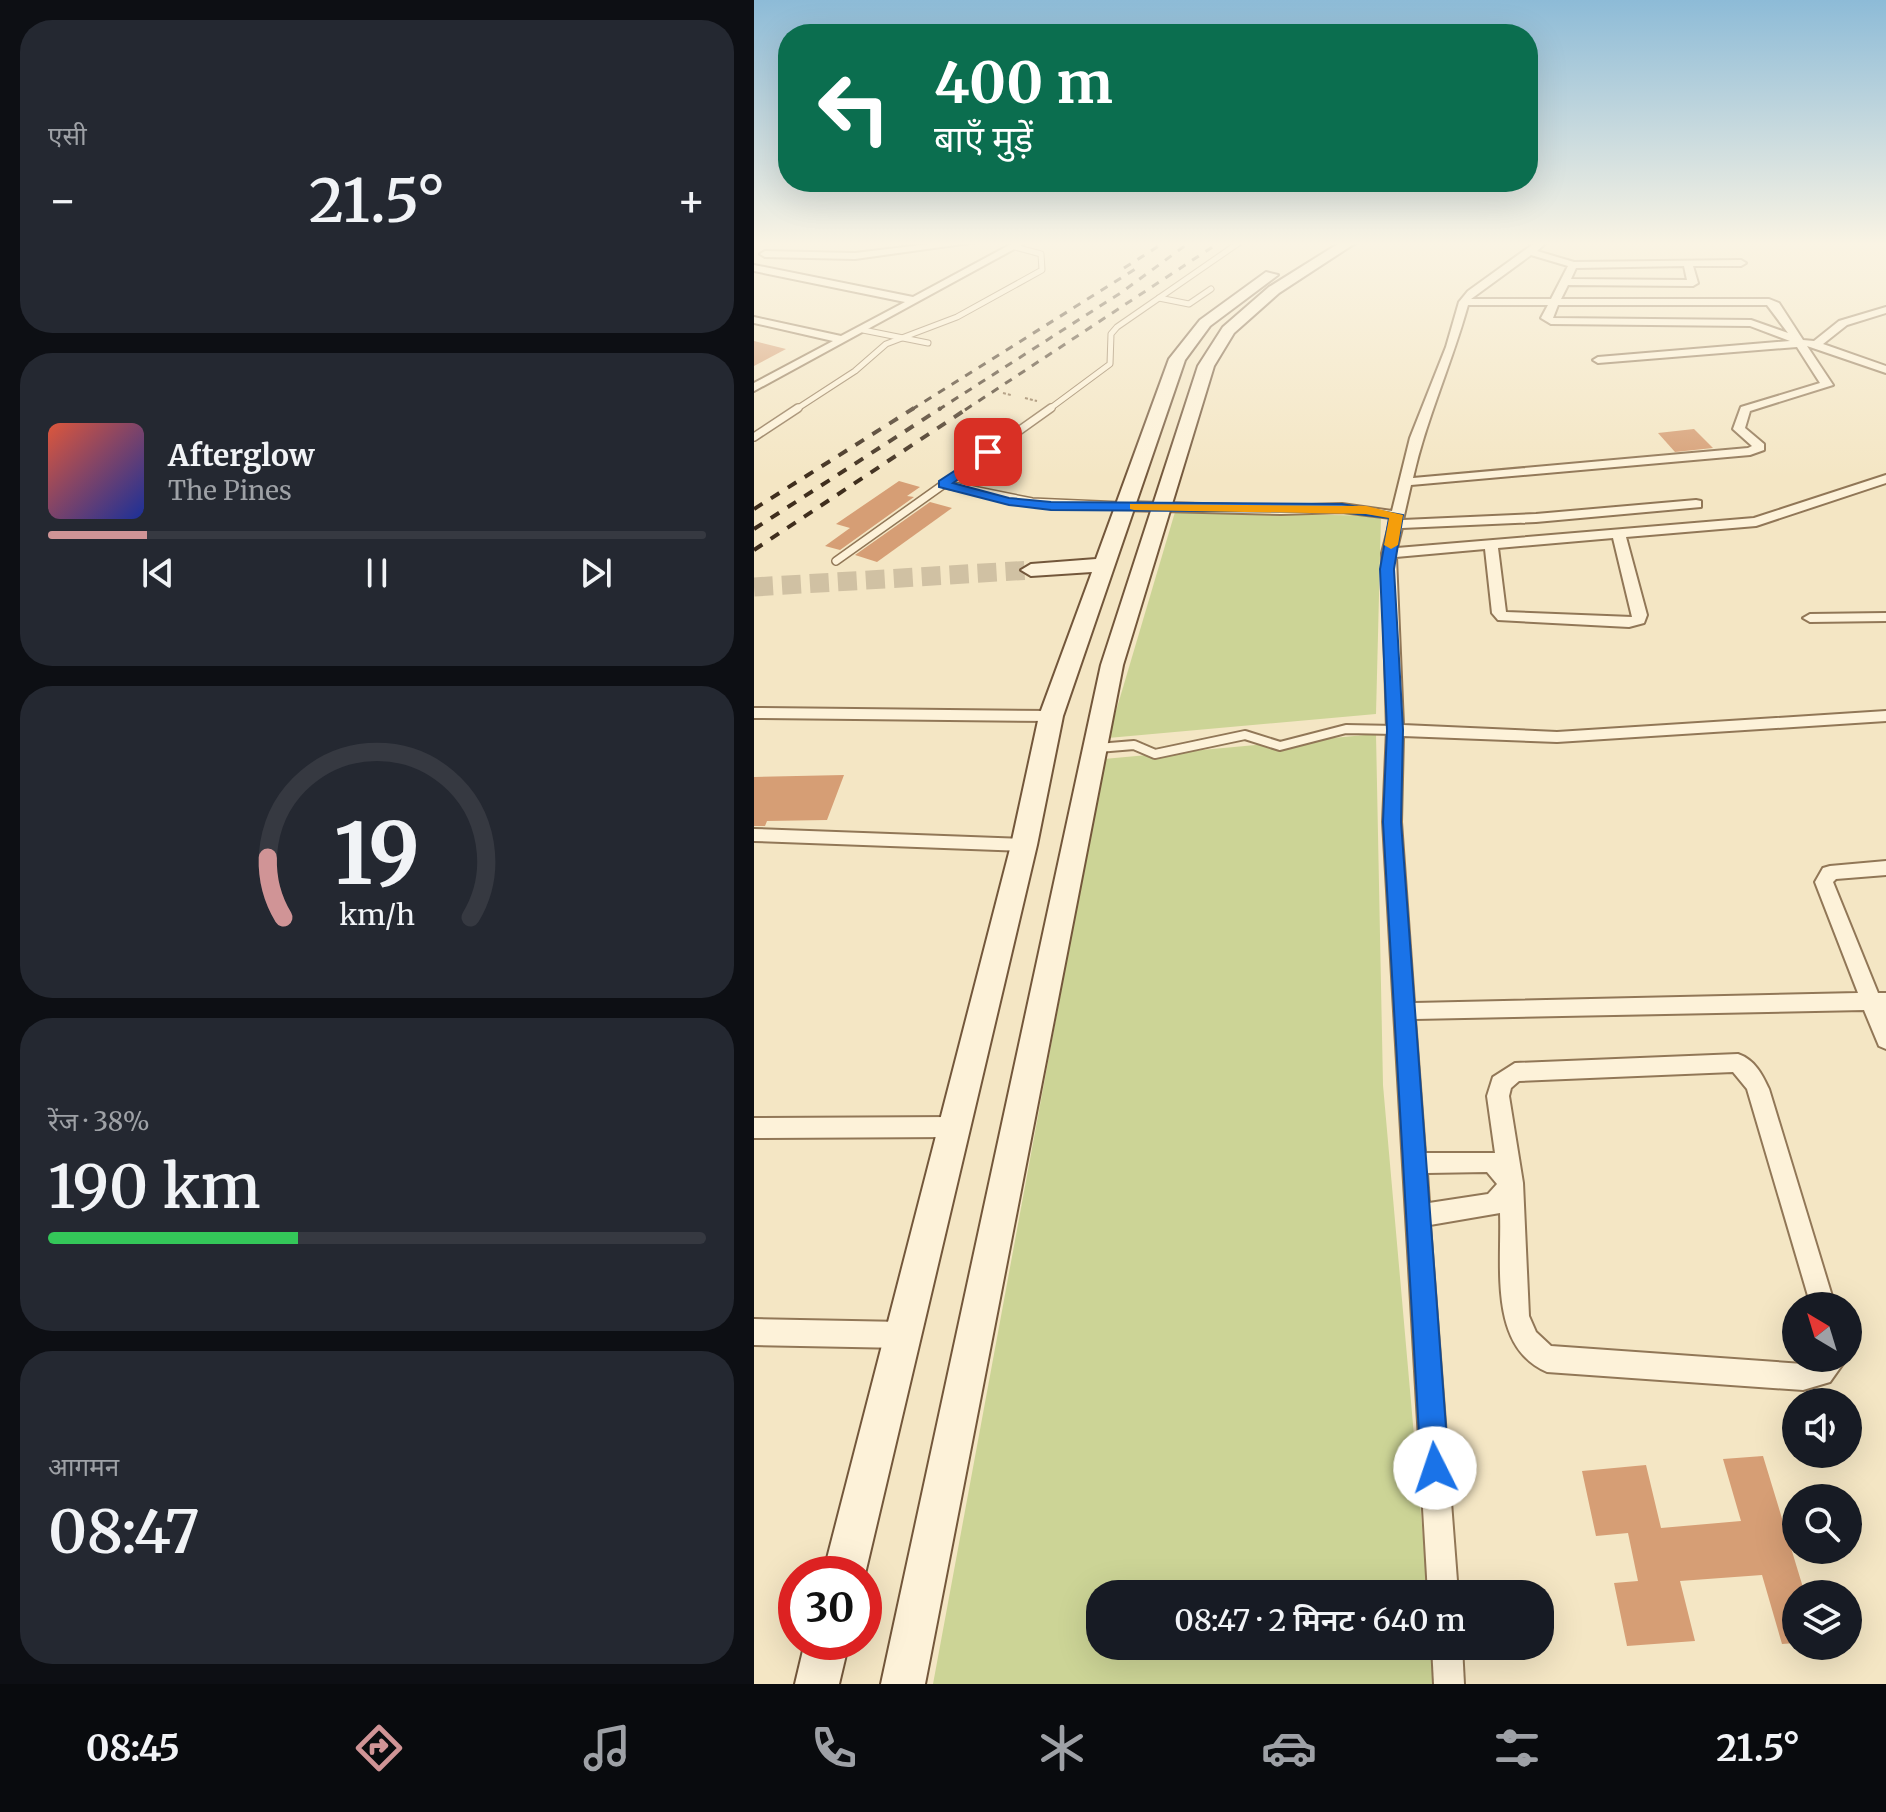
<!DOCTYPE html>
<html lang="hi">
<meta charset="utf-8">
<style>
:root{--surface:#171b24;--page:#242831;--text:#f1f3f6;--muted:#9ea1a6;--line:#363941;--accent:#d09496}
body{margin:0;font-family:Merriweather,"Noto Sans Devanagari",serif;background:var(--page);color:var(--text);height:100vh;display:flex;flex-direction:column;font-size:30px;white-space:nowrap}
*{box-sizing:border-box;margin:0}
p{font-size:26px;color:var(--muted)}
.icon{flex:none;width:44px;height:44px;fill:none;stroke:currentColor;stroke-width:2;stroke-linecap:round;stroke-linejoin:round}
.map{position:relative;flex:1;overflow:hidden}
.sheet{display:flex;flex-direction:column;gap:20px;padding:20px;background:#0d0f14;width:754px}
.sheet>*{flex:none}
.top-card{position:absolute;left:24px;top:24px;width:760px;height:168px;border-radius:32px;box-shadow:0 8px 32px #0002;background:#0b6e4f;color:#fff;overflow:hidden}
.needle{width:52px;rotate:322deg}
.tools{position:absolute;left:1028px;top:1292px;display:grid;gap:16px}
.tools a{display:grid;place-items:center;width:80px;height:80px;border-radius:50%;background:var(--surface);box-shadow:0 8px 32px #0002;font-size:40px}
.speed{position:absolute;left:24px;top:1556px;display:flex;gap:16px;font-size:40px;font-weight:700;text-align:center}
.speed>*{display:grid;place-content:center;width:104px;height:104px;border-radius:50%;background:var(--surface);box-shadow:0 8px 32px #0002;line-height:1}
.speed .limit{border:12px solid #d22;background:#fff;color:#111}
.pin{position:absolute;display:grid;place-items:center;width:68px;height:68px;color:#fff;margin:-34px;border-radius:16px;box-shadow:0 4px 12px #0006}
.me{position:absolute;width:88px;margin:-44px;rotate:356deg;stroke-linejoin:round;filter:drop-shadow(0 0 6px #0008)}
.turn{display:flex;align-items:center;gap:28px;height:168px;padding:0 24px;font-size:36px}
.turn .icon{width:104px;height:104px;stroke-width:2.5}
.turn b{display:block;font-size:56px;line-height:68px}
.big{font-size:60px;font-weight:600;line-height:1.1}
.sheet .tile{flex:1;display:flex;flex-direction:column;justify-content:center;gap:12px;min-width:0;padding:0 28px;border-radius:32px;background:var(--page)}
.sheet .dial{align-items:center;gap:0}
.dial svg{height:208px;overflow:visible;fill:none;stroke:var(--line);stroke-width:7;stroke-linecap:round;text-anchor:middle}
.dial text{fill:var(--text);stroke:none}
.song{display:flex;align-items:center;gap:24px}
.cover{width:96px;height:96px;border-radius:12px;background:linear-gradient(135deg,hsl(10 70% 55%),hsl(230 70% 35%))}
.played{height:8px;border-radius:4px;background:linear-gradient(90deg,var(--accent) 15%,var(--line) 15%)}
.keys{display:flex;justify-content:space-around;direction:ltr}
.heat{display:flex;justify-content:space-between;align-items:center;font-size:44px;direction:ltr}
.charge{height:12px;border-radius:6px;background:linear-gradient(90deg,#34c759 38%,var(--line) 0)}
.trip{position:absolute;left:332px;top:1580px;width:468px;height:80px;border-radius:32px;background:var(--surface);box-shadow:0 8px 32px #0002;font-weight:600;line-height:80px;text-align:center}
.dock{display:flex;height:128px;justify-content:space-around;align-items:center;background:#090b0e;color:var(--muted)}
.dock .icon{width:56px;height:56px}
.dock .selected{color:var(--accent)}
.dock b{font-size:36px;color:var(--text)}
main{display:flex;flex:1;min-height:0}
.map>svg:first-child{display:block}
</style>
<main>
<section class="sheet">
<div class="tile"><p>एसी</p>
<div class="heat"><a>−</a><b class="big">21.5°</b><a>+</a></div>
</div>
<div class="tile">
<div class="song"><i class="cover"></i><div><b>Afterglow</b><p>The Pines</p></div></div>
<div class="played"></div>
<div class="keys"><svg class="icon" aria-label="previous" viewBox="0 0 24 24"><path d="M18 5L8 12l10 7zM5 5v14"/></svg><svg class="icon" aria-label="pause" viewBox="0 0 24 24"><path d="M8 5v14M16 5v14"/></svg><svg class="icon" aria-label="next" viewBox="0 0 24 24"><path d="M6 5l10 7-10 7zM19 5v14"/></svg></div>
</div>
<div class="tile dial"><svg viewBox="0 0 100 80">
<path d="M14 69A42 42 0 1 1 86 69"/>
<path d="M14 69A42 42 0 0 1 8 46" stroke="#d09496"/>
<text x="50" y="56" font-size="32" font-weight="700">19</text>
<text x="50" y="72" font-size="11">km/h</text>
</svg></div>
<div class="tile"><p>रेंज · 38%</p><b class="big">190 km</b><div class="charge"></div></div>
<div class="tile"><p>आगमन</p><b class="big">08:47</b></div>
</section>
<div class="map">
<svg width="1132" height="1684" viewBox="0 0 1132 1684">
<rect width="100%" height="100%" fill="#f4e6c4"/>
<!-- green -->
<g fill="#ccd496">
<polygon points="421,512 627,516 622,714 354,738"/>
<polygon points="622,734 629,1085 674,1594 346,1594 346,1646 679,1646 682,1684 179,1684 350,759"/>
</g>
<!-- building -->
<g fill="#d69e75">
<polygon points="0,341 32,349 0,366"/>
<polygon points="940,429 959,448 921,452 904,433"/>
<polygon points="145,481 166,487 153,496 160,497 86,550 71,546 96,528 82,524"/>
<polygon points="176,502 198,508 123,562 101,555"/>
<polygon points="90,775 73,820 13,821 11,826 0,826 0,777"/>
<polygon points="1009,1456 1051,1594 1042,1594 1042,1643 1028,1644 1008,1575 926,1581 941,1641 873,1646 860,1583 884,1581 874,1533 842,1536 828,1471 892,1465 907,1528 987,1521 969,1459"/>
</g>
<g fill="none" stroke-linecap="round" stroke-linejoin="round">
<!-- secondary-tunnel -->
<polyline stroke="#d0c1a3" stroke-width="19" stroke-dasharray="19 9" stroke-linecap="butt" points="0,587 277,570"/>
<defs>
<g id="lane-far2">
<polyline points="405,298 435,304 457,289"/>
<polyline points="109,330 174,343"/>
<polyline points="41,410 101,371 132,344 203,317 288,270 287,254 261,247"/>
<polyline points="294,410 356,364 357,334 363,327 486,242"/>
</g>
<g id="lane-far1">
<polyline points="0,437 44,408"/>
<polyline points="189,484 278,502 369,506"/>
<polyline points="82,561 297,408"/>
</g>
<polyline id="lane" points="344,748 380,745 401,754 491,735 526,746 592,729 641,730"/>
<g id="street">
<polygon points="192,242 223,242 101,259 11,257 6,254 11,251 101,253"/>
<polygon points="261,242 273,242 0,391 0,383 79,341 0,323 0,317 87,336 151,302 0,271 0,265 159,297"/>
<path d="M782,242H793L783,251L820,262L987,260L992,263L987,266H939L944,283L939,286L814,285L807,299H1015L1025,303L1049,340L1060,341L1085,321L1132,307V313L1093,325L1069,344L1132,366V373L1053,346L1079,385L996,411L991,428L1010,444V450L996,455L657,485L649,520L782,514L942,500L947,501V507L782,522L648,528L643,548L1000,518L1132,475V483L1002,526L872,537L893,615L890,623L875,627L744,620L738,613L731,549L642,557L649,725L803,732L1132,711V721L803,742L649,736L647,822L660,1003L1104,993L1061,882L1069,868L1076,866L1132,861V875L1082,879L1079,882L1124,993H1132V1049L1125,1046L1110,1010L661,1019L671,1153H741L733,1096L739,1077L761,1063L984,1054C1001,1060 1008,1074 1015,1089L1081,1306H1057L993,1089L979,1072L765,1081L757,1088L755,1096L769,1183L775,1316L782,1332L797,1346L1049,1364L1063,1358H1093L1076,1382L1049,1390L793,1372C734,1347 748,1265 746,1213L676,1225L704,1594H674L629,822L633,730L628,553L637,518L588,512L527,514L369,510L363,506L369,502L527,506L588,504L638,511L656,438L692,347L705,302L714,291ZM777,255L814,266L797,299H717ZM930,266L933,280L817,279L822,268ZM714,305H794L787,318L797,324L996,326L1036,341L844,357L839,360L844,363L1043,347L1066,383L987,407L979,429L998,446L994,448L659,478C672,419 698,363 714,305ZM804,305H1013L1034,333L997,320L799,318ZM859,538L878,617L752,612L744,548ZM733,1172L743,1184L734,1194L675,1203L673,1173Z"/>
<polygon points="1132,613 1132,621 1056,622 1049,618 1056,614"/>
<polygon points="0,708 297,711 305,716 297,721 0,718"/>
<polygon points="0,829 270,839 279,845 270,851 0,841"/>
<polygon points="200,1117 208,1120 211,1127 208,1134 200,1137 0,1138 0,1118"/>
<polygon points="0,1319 149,1322 158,1326 162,1335 158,1344 149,1348 0,1345"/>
<polygon points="678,1646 708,1646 710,1684 680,1684"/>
</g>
<g id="secondary">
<polygon points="587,242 603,242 525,293 480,333 460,366 369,665 171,1684 127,1684 347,665 444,366 469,327 515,287"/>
<polygon points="512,272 524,275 456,326 431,360 309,716 283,845 111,1574 69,1574 257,845 285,716 338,572 277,576 267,570 277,564 342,559 415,359 446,320"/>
<polygon points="51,1642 95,1642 85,1684 41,1684"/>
</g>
</defs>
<!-- lane-far2 casing -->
<use href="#lane-far2" stroke="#917757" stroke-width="7"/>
<!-- lane-far1 casing -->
<use href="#lane-far1" stroke="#917757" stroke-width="10"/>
<!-- lane casing -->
<use href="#lane" stroke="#917757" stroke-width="12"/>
<!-- street casing -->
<use href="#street" stroke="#917757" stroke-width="4"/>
<!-- secondary casing -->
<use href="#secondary" stroke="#73573b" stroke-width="4"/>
<!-- path -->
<g stroke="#917757" stroke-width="2" stroke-dasharray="3 2" stroke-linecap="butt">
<polyline points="249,393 257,395"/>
<polyline points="271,398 283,401"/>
</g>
<!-- lane-far2 -->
<use href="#lane-far2" stroke="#fdf2d9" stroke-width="5"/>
<!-- lane-far1 -->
<use href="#lane-far1" stroke="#fdf2d9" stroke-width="7"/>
<!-- lane -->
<use href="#lane" stroke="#fdf2d9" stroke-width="8"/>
<!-- street -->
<use href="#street" fill="#fdf2d9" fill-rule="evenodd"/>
<!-- secondary -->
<use href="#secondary" fill="#fdf2d9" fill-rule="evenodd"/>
<!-- rail-far1 -->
<g stroke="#3f2e1d" stroke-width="3" stroke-dasharray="8 8" stroke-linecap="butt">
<polyline points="370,268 411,242"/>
<polyline points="157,410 383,268"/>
<polyline points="184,410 368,292 436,242"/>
<polyline points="211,410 466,242"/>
</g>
<!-- rail -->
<g stroke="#3f2e1d" stroke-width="4" stroke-dasharray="10 10" stroke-linecap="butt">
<polyline points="0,509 160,408"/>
<polyline points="0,529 187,408"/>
<polyline points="0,550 214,408"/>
</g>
</g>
<!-- sky -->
<linearGradient id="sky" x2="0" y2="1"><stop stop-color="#8dbbd7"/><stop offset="0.51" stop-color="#faf4e4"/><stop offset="1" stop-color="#faf4e4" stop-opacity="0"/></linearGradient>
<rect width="1132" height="478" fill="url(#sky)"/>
<!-- route -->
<polygon fill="#1a73e8" stroke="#114b97" stroke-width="2" points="234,449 238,450 238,455 199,483 255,498 297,502 588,504 649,515 640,569 649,730 647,822 695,1468 691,1478 681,1482 671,1478 667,1468 629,822 633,730 626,569 635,518 588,512 297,510 255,505 185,487 185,481"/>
<!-- slow -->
<polygon fill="#f59e0b" points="376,504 612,506 649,515 644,545 637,549 630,545 635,518 612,514 380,510 376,509"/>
</svg>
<div class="tools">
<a><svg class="needle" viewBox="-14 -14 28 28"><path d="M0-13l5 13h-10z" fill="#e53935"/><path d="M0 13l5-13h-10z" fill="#9ea1a6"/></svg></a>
<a><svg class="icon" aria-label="sound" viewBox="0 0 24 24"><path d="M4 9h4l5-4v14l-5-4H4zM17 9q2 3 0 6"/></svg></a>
<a><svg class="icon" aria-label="search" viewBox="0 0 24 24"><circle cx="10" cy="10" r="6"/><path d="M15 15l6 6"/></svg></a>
<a><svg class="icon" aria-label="layers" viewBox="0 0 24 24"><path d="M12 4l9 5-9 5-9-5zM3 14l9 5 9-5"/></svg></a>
</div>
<div class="speed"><div class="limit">30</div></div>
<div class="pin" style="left:234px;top:452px;background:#d93025"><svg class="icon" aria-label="arrive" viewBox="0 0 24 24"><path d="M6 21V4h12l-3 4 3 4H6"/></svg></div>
<svg class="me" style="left:681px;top:1468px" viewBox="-20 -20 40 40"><circle r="19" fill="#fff"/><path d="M0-13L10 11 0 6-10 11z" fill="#1a73e8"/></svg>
<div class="trip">08:47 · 2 मिनट · 640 m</div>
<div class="top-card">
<div class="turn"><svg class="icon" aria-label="left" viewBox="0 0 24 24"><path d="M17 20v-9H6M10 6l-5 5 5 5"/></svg><div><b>400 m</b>बाएँ मुड़ें</div></div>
</div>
</div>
</main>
<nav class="dock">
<b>08:45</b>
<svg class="icon selected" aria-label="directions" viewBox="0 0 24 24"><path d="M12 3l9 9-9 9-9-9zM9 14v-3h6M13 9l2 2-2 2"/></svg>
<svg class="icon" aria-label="music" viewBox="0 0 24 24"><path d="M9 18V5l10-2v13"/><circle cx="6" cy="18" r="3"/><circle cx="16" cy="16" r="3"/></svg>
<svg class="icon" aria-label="phone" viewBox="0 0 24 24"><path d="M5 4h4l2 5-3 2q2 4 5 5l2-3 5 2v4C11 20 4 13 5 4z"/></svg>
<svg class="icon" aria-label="climate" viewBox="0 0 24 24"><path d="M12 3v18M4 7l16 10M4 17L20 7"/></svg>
<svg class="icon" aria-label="car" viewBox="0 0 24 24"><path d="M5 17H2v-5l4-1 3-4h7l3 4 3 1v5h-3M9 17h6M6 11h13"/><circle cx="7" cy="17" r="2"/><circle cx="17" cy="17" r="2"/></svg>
<svg class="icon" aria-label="filters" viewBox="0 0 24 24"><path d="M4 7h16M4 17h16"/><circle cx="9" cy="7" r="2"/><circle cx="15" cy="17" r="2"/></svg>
<b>21.5°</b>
</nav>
